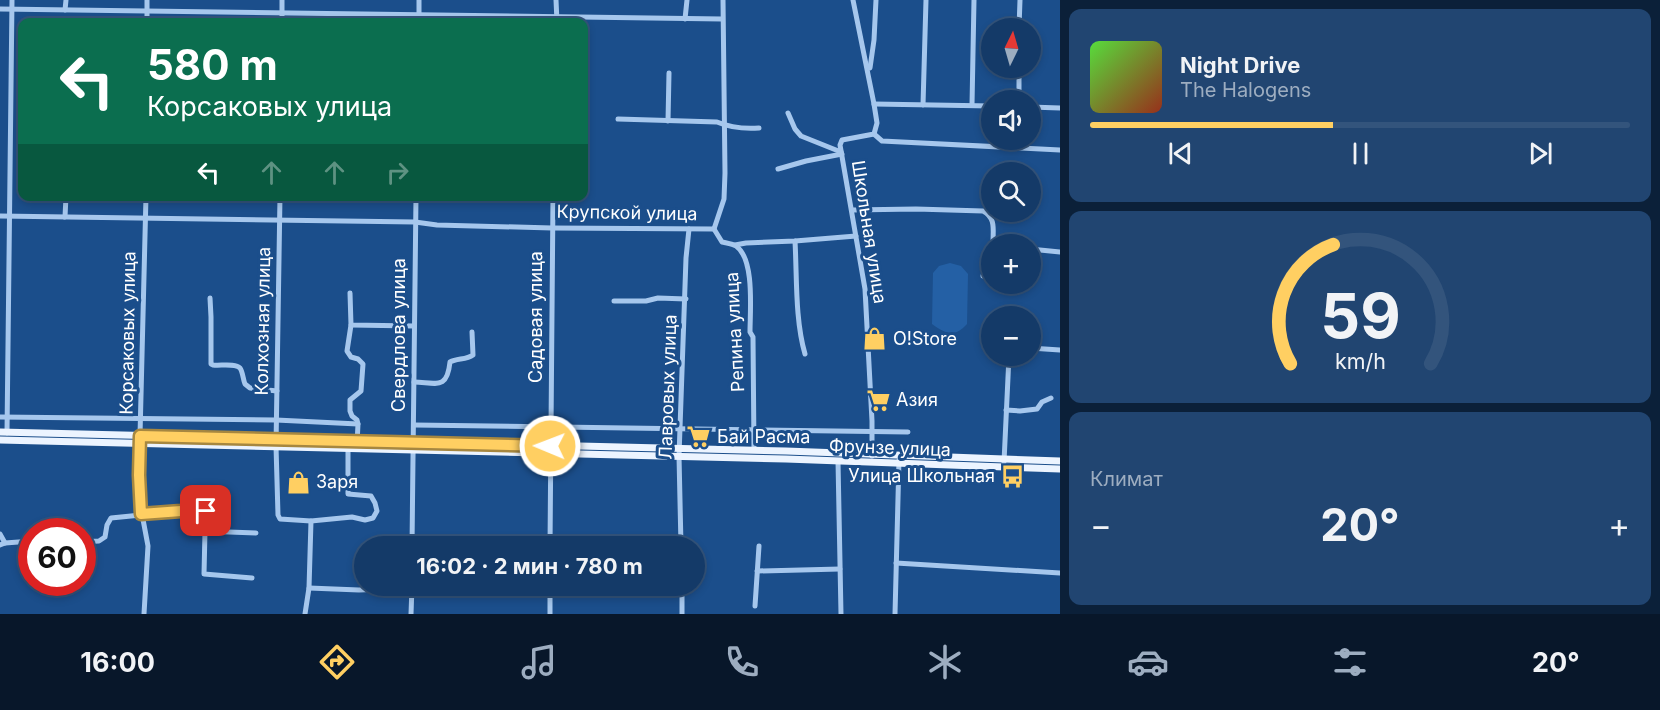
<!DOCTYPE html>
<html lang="ru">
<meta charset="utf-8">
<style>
:root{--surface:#143a68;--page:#214571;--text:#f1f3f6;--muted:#9dadc0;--line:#33547c;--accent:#ffcf62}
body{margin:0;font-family:Inter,sans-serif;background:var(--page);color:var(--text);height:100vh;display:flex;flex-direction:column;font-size:22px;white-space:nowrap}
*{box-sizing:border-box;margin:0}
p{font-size:20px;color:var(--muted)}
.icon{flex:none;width:33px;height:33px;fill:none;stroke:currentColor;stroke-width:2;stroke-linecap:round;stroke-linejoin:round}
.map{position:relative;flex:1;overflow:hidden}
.side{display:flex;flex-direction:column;gap:9px;padding:9px;background:#0b2039;width:600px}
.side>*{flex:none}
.guide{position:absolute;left:18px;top:18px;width:570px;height:183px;border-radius:12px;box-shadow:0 3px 9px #0003,0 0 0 2px var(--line);background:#0b6e4f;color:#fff;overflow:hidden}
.needle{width:39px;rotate:5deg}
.controls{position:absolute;left:981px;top:18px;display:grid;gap:12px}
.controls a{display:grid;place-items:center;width:60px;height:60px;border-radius:50%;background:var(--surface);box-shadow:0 3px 9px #0003,0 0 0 2px var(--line);font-size:30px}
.speed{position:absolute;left:18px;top:518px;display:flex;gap:12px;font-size:30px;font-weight:700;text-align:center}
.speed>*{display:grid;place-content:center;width:78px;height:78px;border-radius:50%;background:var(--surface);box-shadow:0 3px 9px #0003,0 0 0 2px var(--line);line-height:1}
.speed .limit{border:9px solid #d22;background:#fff;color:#111}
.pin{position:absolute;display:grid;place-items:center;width:51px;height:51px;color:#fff;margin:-26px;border-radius:12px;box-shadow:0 3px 9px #0006}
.me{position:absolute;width:66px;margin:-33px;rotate:271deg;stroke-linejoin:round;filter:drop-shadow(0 0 4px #0008)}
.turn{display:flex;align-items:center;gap:21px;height:126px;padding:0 30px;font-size:27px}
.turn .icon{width:78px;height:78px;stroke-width:2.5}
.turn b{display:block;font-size:42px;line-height:51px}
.lanes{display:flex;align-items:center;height:57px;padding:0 30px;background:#0003;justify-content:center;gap:30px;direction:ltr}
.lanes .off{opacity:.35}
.big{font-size:45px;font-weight:700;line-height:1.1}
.side .tile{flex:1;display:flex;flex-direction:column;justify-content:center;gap:9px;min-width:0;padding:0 21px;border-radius:12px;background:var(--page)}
.side .dial{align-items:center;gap:0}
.dial svg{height:156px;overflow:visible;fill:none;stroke:var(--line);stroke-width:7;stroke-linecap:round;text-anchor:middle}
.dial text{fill:var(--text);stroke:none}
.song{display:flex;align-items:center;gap:18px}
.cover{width:72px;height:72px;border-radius:9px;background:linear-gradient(135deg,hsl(110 70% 55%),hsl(10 70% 35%))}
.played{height:6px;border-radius:3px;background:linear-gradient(90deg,var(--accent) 45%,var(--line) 45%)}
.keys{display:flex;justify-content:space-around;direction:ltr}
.heat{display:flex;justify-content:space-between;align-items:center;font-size:33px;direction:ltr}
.trip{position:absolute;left:354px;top:536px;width:351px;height:60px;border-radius:30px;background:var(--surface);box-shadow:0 3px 9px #0003,0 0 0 2px var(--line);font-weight:700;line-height:60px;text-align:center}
.tab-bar{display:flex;height:96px;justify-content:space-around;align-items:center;background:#08172a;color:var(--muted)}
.tab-bar .icon{width:42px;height:42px}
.tab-bar .current{color:var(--accent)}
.tab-bar b{font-size:27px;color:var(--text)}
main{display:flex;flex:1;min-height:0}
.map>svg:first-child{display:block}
</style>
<main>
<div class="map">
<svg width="1060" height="614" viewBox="0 0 1060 614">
<rect width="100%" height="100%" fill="#1b4e8b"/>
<!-- pitch -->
<path fill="#2460a5" d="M950,263L961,266L968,274L967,324C954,338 946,334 932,324L933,273L939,266Z"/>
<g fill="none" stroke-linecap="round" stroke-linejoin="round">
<!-- minor -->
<g stroke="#a6c7ed" stroke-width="5">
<polyline points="556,0 557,22"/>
<polyline points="853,0 874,104 877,123 874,134 842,140 840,145 865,289 872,421 872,456"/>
<polyline points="0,9 722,19"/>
<polyline points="65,10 66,0"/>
<polyline points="685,19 687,0"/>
<polyline points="147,22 147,0"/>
<polyline points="282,22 282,0"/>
<polyline points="419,22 419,0"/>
<polyline points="1019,28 1020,0"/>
<polyline points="870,68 874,40 876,0"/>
<polyline points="1019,100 1019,68"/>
<polyline points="874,104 992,106"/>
<polyline points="923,105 926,0"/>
<polyline points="972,105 974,0"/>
<polyline points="1030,107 1060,108"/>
<polyline points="788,113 795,129 801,136 841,152"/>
<path d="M618,119L717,122C731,128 744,129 759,128"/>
<polyline points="668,121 669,73"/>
<polyline points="874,134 882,141 1060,150"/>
<polyline points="778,169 806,161 842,154"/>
<polyline points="280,196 276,446 278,515 280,519 311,521 352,517 365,520 373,518 377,511 375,503 371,496 348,494 348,449"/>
<path d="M852,210L916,209L983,211C996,218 993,229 993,243L996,244"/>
<polyline points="0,216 415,222 437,225 552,228 714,229"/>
<polyline points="65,217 66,196"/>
<path d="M714,229L722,242C726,243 733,244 736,246C755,259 750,311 750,332L753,337L754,450"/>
<polyline points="714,229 724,199 725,173 723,0"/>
<path d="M795,241C797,277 795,320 805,354"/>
<polyline points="735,245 746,243 795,241 856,236"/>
<polyline points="1030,249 1060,252"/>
<polyline points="983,276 989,250 992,245"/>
<polyline points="350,293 351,325 414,326"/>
<path d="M210,298L211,317V364L213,365C220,366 235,363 240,368C243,372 243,380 245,384L250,388L277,391"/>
<polyline points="614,301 646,301 658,298 686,299"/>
<polyline points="351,325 347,351 351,357 358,359 363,364 361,391 350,400 350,411 352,416 357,420 358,424 357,444"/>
<polyline points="1030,348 1060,350"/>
<path d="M414,382C437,383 447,390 450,362C457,358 466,360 473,355L472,332"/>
<polyline points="1006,410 1020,411 1037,409 1042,402 1051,398"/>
<polyline points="0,417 276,420 358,424"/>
<polyline points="414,425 908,432"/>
<polyline points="7,433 12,0"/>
<polyline points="838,461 841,614"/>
<polyline points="1004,462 1009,356"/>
<polyline points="205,531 204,574 252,578"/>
<polyline points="0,534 5,543"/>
<polyline points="82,542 99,541 105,537 107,525 111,518 181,511 194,508 201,508 205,511 206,518 202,531 256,533"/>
<polyline points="0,545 5,543 32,541"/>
<polyline points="412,546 416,196"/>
<polyline points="550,546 553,196"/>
<polyline points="681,546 679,456 686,258 689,229"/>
<polyline points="896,563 1060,573"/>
<polyline points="757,571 840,569"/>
<polyline points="682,585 682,614"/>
<polyline points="309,588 359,590 412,588"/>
<polyline points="755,606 759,546"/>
<polyline points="144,614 148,546 142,514 139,475 146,196"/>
<polyline points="305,614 309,588 311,521"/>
<polyline points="411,614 412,586"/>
<polyline points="550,614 550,585"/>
<polyline points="895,614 899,460"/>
</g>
<!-- major -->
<g stroke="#ecf4ff" stroke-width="7">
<polyline points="0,432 786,451 1060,461"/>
<polyline points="0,440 786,459 1060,469"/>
</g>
</g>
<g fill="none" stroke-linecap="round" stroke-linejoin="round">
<defs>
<polyline id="route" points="206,511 201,508 194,508 181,511 141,514 139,475 140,436 550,446"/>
</defs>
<!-- route casing -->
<use href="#route" stroke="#a68740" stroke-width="15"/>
<!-- route -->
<use href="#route" stroke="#ffcf62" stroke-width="10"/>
</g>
<!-- icons -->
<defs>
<symbol id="shop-bare" viewBox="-9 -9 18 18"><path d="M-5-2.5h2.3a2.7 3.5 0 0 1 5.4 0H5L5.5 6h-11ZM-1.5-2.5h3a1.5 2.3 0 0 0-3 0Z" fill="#ffcf62" stroke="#1b4e8b" stroke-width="2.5" paint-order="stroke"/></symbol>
<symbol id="supermarket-bare" viewBox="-9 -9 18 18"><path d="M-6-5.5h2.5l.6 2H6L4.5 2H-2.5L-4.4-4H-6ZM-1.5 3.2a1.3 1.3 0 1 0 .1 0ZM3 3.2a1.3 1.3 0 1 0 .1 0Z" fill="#ffcf62" stroke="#1b4e8b" stroke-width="2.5" paint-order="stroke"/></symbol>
<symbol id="bus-bare" viewBox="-9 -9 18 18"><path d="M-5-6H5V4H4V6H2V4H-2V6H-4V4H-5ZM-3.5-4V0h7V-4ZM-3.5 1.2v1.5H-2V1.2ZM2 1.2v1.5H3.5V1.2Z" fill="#ffcf62" stroke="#1b4e8b" stroke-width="2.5" paint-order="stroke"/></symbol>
</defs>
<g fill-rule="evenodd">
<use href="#shop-bare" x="858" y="322" width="33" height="33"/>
<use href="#supermarket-bare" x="862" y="384" width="33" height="33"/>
<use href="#supermarket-bare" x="682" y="420" width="33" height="33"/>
<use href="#bus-bare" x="996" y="460" width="33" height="33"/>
<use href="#shop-bare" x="282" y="466" width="33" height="33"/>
</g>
<g text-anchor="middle" stroke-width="6" stroke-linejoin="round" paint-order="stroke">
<!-- street labels -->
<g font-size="18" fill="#fff" stroke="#1b4e8b">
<text transform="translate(627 213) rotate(1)" y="6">Крупской улица</text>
<text transform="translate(869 232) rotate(81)" y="6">Школьная улица</text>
<text transform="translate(536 317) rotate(-90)" y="6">Садовая улица</text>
<text transform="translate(263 321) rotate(-89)" y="6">Колхозная улица</text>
<text transform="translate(735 332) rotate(-93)" y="6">Репина улица</text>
<text transform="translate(128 333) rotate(-89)" y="6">Корсаковых улица</text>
<text transform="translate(399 335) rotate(-90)" y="6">Свердлова улица</text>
<text transform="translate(668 387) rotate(-88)" y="6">Лавровых улица</text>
<text transform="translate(890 448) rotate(2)" y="6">Фрунзе улица</text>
</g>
<!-- poi labels -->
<g font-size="18" fill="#fff" stroke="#1b4e8b" text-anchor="start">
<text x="893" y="345">O!Store</text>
<text x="896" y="406">Азия</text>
<text x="717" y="443">Бай Расма</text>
<text x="995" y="482" text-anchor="end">Улица Школьная</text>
<text x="316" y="488">Заря</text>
</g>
</g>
</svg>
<div class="controls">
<a><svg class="needle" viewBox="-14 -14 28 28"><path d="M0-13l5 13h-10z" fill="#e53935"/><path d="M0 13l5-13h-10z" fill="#9dadc0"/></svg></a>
<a><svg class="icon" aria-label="sound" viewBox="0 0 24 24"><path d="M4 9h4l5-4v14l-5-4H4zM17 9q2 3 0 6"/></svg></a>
<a><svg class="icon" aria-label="search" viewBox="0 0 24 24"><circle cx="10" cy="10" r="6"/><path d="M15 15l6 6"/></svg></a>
<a>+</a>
<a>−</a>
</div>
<div class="speed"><div class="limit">60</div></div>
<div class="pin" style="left:206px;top:511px;background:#d93025"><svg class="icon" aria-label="arrive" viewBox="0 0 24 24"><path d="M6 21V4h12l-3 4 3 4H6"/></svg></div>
<svg class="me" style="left:550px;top:446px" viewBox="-20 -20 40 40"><circle r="17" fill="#ffcf62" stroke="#fff" stroke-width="3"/><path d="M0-11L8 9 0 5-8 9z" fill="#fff"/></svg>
<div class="trip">16:02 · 2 мин · 780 m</div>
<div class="guide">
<div class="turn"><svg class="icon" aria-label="left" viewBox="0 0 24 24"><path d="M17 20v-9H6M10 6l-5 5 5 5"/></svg><div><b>580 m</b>Корсаковых улица</div></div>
<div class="lanes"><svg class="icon" aria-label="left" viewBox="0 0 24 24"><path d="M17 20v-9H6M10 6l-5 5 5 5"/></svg><svg class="icon off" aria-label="ahead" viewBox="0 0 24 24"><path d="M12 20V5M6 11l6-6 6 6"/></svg><svg class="icon off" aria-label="ahead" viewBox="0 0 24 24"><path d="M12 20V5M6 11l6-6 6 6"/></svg><svg class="icon off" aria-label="right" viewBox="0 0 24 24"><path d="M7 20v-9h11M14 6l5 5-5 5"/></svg></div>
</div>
</div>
<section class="side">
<div class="tile">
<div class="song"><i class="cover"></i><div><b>Night Drive</b><p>The Halogens</p></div></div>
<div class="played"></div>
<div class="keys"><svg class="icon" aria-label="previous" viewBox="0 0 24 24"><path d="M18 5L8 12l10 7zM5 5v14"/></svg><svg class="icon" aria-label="pause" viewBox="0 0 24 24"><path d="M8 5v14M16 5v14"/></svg><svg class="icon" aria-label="next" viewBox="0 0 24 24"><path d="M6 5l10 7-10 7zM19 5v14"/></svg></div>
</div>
<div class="tile dial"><svg viewBox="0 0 100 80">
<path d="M14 69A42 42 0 1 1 86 69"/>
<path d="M14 69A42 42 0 0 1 36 8" stroke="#ffcf62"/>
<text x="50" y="56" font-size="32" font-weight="700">59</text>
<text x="50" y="72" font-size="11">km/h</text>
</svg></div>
<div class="tile"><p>Климат</p>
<div class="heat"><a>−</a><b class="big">20°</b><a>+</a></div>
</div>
</section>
</main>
<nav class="tab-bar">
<b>16:00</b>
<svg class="icon current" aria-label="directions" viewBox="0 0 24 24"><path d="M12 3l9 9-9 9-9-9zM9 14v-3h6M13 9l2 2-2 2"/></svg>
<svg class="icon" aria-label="music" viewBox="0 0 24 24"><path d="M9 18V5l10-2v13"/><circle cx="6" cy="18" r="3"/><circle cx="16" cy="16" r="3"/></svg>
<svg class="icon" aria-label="phone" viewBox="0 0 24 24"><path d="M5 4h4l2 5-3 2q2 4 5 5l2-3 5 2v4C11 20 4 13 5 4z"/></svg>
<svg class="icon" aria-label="climate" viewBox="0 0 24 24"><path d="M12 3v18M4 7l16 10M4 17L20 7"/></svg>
<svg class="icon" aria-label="car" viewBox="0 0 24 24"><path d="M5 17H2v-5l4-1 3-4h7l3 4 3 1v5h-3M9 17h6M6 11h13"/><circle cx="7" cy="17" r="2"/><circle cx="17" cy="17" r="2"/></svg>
<svg class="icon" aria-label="filters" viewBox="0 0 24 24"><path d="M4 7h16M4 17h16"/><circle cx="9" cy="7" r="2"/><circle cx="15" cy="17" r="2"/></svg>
<b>20°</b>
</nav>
